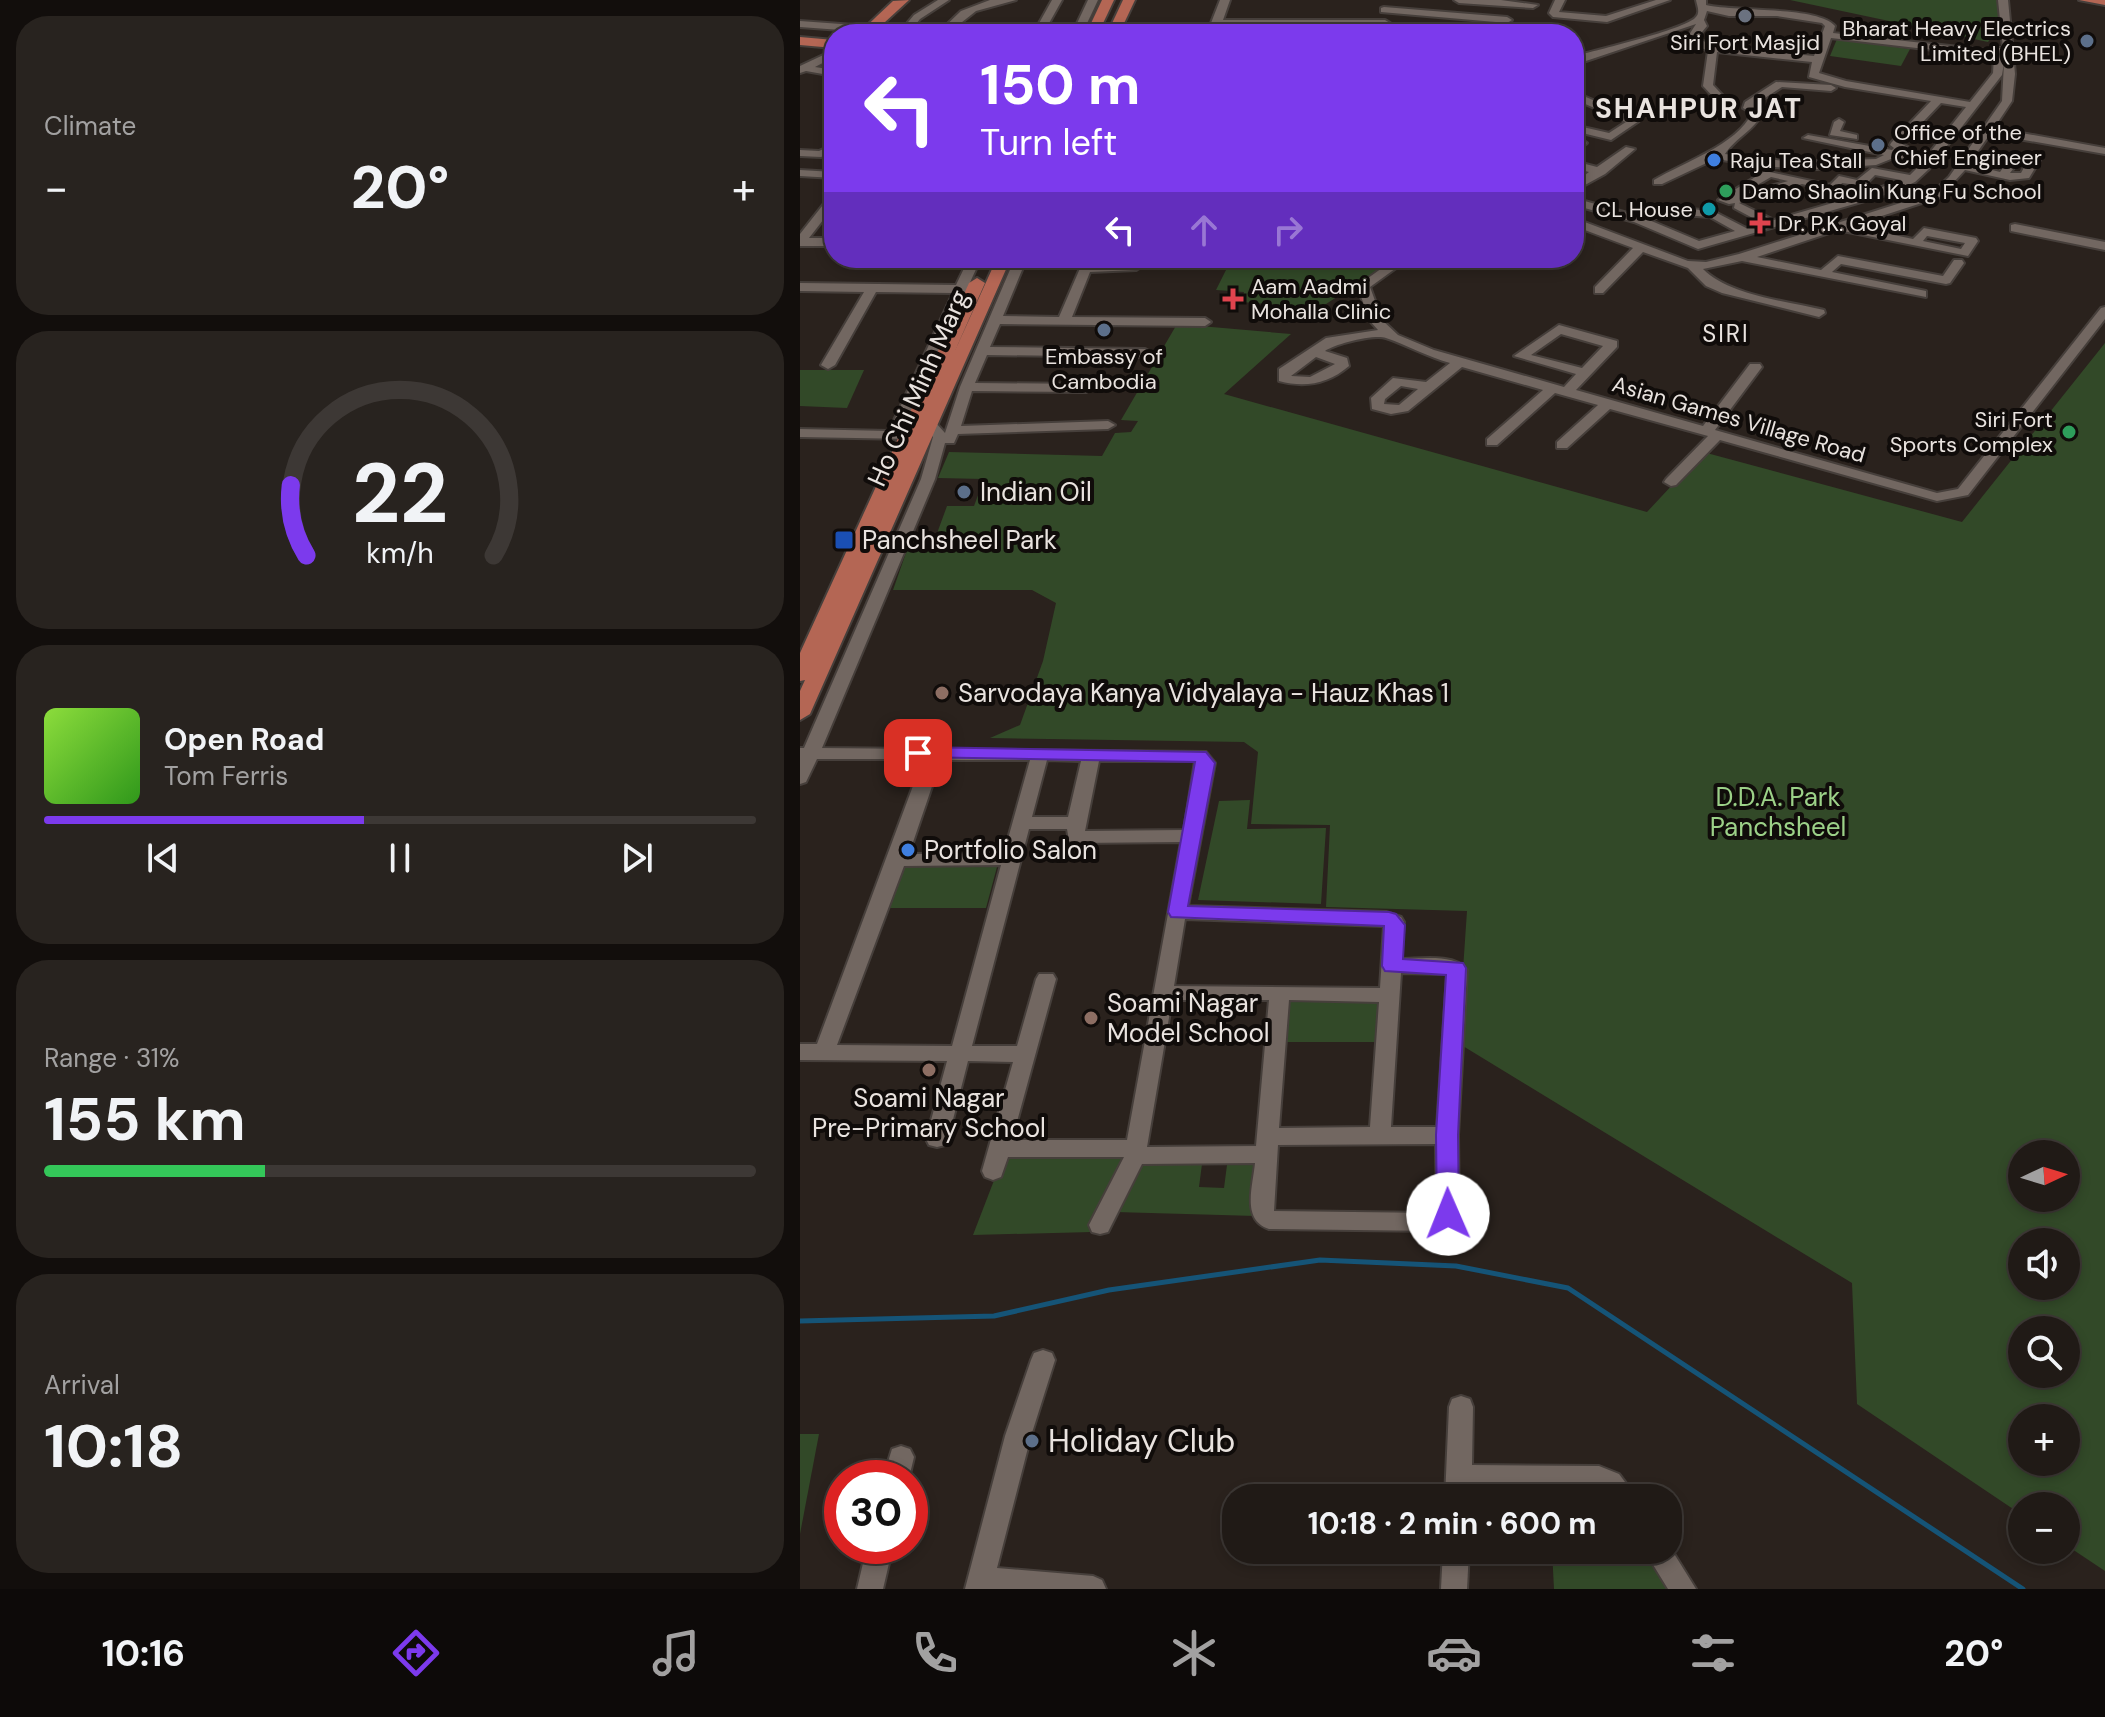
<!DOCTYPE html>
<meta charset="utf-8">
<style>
:root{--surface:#201a16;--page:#28231f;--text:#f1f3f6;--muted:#a2a1a1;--line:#3d3835;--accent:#7c3aed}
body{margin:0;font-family:"DM Sans",sans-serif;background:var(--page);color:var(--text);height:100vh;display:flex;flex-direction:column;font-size:30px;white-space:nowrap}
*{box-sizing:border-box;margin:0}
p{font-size:26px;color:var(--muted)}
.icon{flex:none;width:44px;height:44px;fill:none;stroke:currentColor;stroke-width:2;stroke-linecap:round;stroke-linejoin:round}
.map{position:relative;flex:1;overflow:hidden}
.sheet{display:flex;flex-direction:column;gap:16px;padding:16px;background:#120e0c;width:800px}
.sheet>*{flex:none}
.top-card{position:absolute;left:24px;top:24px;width:760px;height:244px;border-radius:32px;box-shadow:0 4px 12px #0003,0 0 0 2px var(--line);background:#7c3aed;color:#fff;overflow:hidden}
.needle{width:52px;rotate:86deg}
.buttons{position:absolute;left:1208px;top:1140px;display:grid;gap:16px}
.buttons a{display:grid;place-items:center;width:72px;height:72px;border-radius:50%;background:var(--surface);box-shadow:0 4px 12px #0003,0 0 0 2px var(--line);font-size:40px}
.speed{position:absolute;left:24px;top:1460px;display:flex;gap:16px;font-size:40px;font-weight:700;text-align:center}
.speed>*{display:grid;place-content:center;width:104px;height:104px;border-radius:50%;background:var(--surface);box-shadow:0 4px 12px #0003,0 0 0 2px var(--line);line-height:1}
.speed .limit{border:12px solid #d22;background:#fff;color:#111}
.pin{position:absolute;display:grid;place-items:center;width:68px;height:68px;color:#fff;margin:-34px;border-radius:16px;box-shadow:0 4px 12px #0006}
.me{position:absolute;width:88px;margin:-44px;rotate:359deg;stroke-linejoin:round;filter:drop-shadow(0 0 6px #0008)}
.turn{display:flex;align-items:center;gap:28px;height:168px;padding:0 24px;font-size:36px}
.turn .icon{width:104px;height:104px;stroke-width:2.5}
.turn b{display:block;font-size:56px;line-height:68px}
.lanes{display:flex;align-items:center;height:76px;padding:0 24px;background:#0003;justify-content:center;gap:40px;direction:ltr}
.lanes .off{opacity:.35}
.big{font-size:60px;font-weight:700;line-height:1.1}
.sheet .tile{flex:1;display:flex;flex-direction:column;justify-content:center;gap:12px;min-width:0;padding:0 28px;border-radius:32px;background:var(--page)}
.sheet .dial{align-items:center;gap:0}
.dial svg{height:208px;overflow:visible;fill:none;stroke:var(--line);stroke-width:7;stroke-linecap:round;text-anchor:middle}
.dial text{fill:var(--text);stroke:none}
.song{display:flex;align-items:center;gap:24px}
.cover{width:96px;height:96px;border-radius:12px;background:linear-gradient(135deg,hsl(90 70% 55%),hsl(110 70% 35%))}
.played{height:8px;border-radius:4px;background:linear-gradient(90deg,var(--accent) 45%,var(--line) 45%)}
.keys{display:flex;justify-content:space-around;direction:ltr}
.heat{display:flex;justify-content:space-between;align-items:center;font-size:44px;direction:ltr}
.charge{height:12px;border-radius:6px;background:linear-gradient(90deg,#34c759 31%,var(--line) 0)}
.trip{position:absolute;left:422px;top:1484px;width:460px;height:80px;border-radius:32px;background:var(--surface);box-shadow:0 4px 12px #0003,0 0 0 2px var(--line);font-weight:700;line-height:80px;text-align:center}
.tab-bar{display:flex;height:128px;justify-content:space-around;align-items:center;background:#0d0a09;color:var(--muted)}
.tab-bar .icon{width:56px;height:56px}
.tab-bar .active{color:var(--accent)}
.tab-bar b{font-size:36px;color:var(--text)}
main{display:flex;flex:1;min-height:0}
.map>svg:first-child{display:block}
</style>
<main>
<section class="sheet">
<div class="tile"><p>Climate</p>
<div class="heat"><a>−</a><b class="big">20°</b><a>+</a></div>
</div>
<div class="tile dial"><svg viewBox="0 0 100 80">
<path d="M14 69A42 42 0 1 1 86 69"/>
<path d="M14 69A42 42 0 0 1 8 42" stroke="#7c3aed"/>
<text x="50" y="56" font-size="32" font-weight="700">22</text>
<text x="50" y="72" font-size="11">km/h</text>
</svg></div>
<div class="tile">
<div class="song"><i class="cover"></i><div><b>Open Road</b><p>Tom Ferris</p></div></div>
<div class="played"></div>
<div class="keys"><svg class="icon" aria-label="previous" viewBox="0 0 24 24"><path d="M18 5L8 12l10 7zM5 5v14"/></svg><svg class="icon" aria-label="pause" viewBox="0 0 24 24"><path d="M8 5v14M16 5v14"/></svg><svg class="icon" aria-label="next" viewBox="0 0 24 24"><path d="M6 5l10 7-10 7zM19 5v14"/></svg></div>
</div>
<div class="tile"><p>Range · 31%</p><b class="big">155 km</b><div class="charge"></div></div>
<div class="tile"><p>Arrival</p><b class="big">10:18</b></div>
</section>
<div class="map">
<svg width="1305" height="1589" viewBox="0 0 1305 1589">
<rect width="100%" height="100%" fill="#2a221d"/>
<!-- green -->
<g fill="#324928" fill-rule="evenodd">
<polygon points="990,0 1196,0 1199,3 1198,29 1188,42"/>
<polygon points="1037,39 1110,49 1101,66 1030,56"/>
<polygon points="432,258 596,258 520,308 441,302 444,292 416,290"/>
<path d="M377,324L491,334L424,394L847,512L903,452L1162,522L1305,343V1571L1266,1545V1506H1222V1515L1057,1404L1052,1283L658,1043L667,911L526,907L530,825L451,824L458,752L444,742L190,738L220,725L243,661L256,603L232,590H93L108,547H132L147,506H174L184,479L138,478L149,452L302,456L315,433L331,432L338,421L321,420ZM1222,1154H1266V1198H1222ZM1222,1242H1266V1286H1222ZM1222,1330H1266V1374H1222ZM1222,1418H1266V1462H1222Z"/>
<polygon points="0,370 64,370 47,408 0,406"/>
<polygon points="450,800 447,829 526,828 521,904 398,900 419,801"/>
<polygon points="103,867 197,867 186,908 90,908"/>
<polygon points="489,998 579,1001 576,1042 485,1042"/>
<polygon points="203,1157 326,1157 292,1232 173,1235"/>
<polygon points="460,1163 456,1216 315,1212 339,1165 402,1164 399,1187 424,1188 427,1165"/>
<polygon points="0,1434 19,1434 0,1534"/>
<polygon points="752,1550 842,1550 867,1589 754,1589"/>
</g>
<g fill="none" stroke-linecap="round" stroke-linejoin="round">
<!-- stream -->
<polyline stroke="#155477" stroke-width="5" points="0,1321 194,1316 309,1290 520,1260 656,1266 768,1288 1223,1589"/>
<defs>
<g id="minor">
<polygon points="138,0 149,0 120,19 108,34 98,34 114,15"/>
<polygon points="190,0 216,0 176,11 147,34 137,34 161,11"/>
<polygon points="252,0 262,0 243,34 233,34"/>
<polygon points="288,0 298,0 282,34 272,34"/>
<polygon points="420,0 430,0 423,20 585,20 590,23 585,26 421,26 417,34 411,34 411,23"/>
<polygon points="654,0 701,0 738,5 733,8 659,3"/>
<polygon points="755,0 765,0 759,12 806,16 856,0 870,0 807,22 753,17 749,13"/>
<path d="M896,0H906V5C936,12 1017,6 1035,26L1033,33L1195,51L1197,48H1203L1198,0H1208L1215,74L1212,101L1194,128L1305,148V154L1190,134L1169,164L1200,172L1212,155L1238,158L1240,160L1229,178L1210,180L1165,170L1140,197L1051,226L1113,239L1124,228L1176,238L1178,241L1168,256L1038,230L957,257L1021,270L1038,256L1143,276L1154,260H1162L1164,263L1150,283L1146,284L1041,264L1032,272L1126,291V297L942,261L903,269C930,296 987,301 1024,310L1025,313L1019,317L922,293L906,286L888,268L843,252L803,293H795V287L833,248L774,226V218L888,261L906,262L939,254L1132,193L1149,177L1202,101L1204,63L1202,75L1129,169L1115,182L1089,194L898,249L834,222L774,205V198L838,216L868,207L913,211L946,228L962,223L934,208L935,203L929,204L918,200L965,171L1030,185L1039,176L1057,180L1072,168L1110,175L1123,162L1096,157L1076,165L1017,169L972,167L915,159L862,184H854V180C884,162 937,145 952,113L943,108L945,102L976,82L1031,85L1036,88L1031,91L982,87L954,105L963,112C954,131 936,137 925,154L994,162L1076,159L1084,155L1003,138L1008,135L1092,150L1094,148L1090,145L1091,143L1131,101L1045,87L1009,77L1012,62L917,52L913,85L929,102L920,104L903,86L908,51L888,42L887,38L896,24L774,65V58L779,55C801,49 882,30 895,18C901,13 897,6 896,0ZM907,11L929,16H977L1022,23L1025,26L1014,56L914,46L897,38L907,26L904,20ZM1031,38L1194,57L1193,73L1170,102L1046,81L1019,73ZM1141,103L1166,107L1127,156L1103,152L1108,147L1102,144ZM1219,161L1227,162L1221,173H1210ZM1075,175L1101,180L1055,197L1038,189L1042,183L1064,186ZM971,177L988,181L940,195ZM1002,184L1015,187L1043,200L974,220L939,203ZM869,214L910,217L935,231L899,241L849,220ZM1127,236L1165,243L1161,249L1123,241Z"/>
<polygon points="584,7 707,17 712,20 707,23 581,12 581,8"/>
<polygon points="0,21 68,26 73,29 68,32 0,27"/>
<polygon points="34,50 34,57 15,67 34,70 34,76 6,71 0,73 0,66"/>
<polygon points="774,92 838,119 839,121 811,140 774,131 774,125 809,133 826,122 774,99"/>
<polygon points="1039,119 1044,122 1040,131 1057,135 1057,139 1030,135 1034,122"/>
<polygon points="782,140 787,143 774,152 774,144"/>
<polygon points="34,144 34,151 21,157 0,156 0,150 19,151"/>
<polygon points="826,147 835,149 805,174 774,191 774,183 789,172 774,168 774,161 797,167"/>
<polygon points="0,170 34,172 34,178 0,176"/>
<polygon points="34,195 34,206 9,238 34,238 34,246 0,246 0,234 30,196"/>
<polygon points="1215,224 1305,242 1305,250 1211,231 1211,225"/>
<polygon points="169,258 181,258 103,432 110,433 110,439 0,437 0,429 89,431 153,293 76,292 35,365 28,369 21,365 64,292 0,291 0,283 156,285"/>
<path d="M215,258H227L203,316L259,317L281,266L354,258L336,270L290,272L272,317L405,318L411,322L405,326L200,324L190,347L345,349L352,353L345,357L187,355L175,383L286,384L293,388L286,392L172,391L161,426L308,421L315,425L308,429L158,434L154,443H145L135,479L22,748L406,752L415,763L388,906L586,912L601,917L604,922L601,959C620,959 655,953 667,970L658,1135L659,1214L646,1228L638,1231L469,1229C441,1220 453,1186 455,1163L342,1164L308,1232L300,1234L292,1232L289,1225L324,1157H208L201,1177L193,1180L185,1177L182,1171L213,1062L168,1061L148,1139L145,1145L137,1147L129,1145L126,1139L147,1061L0,1060V1044H17L123,759H17L6,782L0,784V748H4L121,479L133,437L124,426L126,423H136L145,433L160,387ZM141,760H230L204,853L109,854ZM247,760L281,761L268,817H232ZM299,761H395L384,830L285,831ZM229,829H267L269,841L276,843L381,842L327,1140H212L256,979L253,974H239L236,979L217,1046H172ZM201,865L152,1046L37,1045L104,866ZM385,919L584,926L580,988L374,986ZM601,973L647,974L637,1127H591ZM372,1000H469L456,1146L347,1147ZM489,1000L579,1002L570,1127L479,1128ZM636,1144L637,1210L633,1213L474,1211L478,1145Z"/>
<path d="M596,258H610L570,287L582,320L598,335L634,350L764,387L776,374L714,356L759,325L817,341V347L776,390L903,426L950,364H960L962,367L915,430L1137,493L1158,489L1301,308L1305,307V319L1168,495L1137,501L920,440L876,485L871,486L864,482L866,479L908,436L810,409L767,448H757V442L798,405L755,393L697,445H687V439L743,390L662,367L608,411L591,414L572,409L571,398L593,378L626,382L650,363C628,357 607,345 586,338C574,334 535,344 525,351L547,358L549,366C528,384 505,388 479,381V369L526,338L578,330L570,321L557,286ZM761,334L803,346L782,368L731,355ZM516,357L535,364L510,377L491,376ZM601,386L618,389L599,405L584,404L585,399Z"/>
<polygon points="243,1350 252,1353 255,1360 231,1436 197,1568 293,1576 302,1580 306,1589 165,1589 205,1436 231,1360 234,1353"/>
<polygon points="661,1396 670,1399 673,1407 672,1465 799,1466 819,1474 837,1498 808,1498 799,1490 671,1488 671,1498 645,1498 649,1407 652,1399"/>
<polygon points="101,1446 110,1449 114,1457 109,1478 83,1478 92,1449"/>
<polygon points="868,1544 896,1589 868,1589 844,1550 868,1550"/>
<polygon points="67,1546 93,1546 83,1589 57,1589"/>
<polygon points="643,1550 669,1550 667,1589 641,1589"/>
</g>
<g id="major">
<polygon points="109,0 72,34 58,34 93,1"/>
<polygon points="302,0 314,0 298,34 286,34"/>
<polygon points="323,0 335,0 319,34 307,34"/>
<polygon points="1279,0 1305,0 1305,5"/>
<polygon points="0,37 34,40 34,48 0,45"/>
<polygon points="197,258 211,258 10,714 0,720 0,691 5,680 0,681 0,653 169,283 177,278 185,283 154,353"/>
</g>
</defs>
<!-- minor casing -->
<use href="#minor" stroke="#463f3b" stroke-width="4"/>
<!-- major casing -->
<use href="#major" stroke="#463f3b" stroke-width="4"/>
<!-- minor -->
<use href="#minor" fill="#726761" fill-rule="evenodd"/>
<!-- major -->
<use href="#major" fill="#b46654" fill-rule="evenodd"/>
</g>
<!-- route -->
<polygon fill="#7c3aed" stroke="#51269a" stroke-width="2" points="118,747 406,752 415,763 388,906 589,912 596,914 605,925 603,959 663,963 666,968 658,1135 659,1214 656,1221 648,1224 640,1221 637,1214 636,1135 646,975 585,971 582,966 584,926 371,917 368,912 395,762 112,757 109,753 112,749"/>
<!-- markers -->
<circle fill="#6b7280" stroke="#100c0a" stroke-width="3" cx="945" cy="16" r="8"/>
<g fill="#5c6f8a" stroke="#100c0a" stroke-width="3">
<circle cx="1287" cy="41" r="8"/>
<circle cx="1078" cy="145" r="8"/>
<circle cx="304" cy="330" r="8"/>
<circle cx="164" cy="492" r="8"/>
<circle cx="232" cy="1441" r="8"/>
</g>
<g fill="#3f7fe0" stroke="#100c0a" stroke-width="3">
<circle cx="914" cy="160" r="8"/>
<circle cx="108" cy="850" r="8"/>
</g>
<g fill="#2e9e5b" stroke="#100c0a" stroke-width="3">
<circle cx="926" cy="191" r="8"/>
<circle cx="1269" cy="432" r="8"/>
</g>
<circle fill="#0f9aa8" stroke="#100c0a" stroke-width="3" cx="909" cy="209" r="8"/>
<g fill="#e0444e" stroke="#100c0a" stroke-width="3">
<path d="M956 211h8v8h8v8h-8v8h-8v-8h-8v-8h8z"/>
<path d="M429 287h8v8h8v8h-8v8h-8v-8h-8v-8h8z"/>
</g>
<rect fill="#1a4fb4" stroke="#100c0a" stroke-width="3" x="34" y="530" width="20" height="20" rx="4"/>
<g fill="#8d6e63" stroke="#100c0a" stroke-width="3">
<circle cx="142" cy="693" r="8"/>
<circle cx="291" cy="1018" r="8"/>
<circle cx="129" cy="1070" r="8"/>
</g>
<g text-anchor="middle" stroke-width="8" stroke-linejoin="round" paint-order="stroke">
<!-- far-poi labels -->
<g font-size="22" fill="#e9e3df" stroke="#100c0a" text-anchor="start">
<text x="1271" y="36" text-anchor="end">Bharat Heavy Electrics<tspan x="1271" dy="25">Limited (BHEL)</tspan></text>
<text x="945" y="50" text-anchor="middle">Siri Fort Masjid</text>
<text x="1094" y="140">Office of the<tspan x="1094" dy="25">Chief Engineer</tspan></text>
<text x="930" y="168">Raju Tea Stall</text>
<text x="942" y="199">Damo Shaolin Kung Fu School</text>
<text x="893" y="217" text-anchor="end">CL House</text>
<text x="978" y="231">Dr. P.K. Goyal</text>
<text x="451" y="294">Aam Aadmi<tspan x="451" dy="25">Mohalla Clinic</tspan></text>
<text x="304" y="364" text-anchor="middle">Embassy of<tspan x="304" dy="25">Cambodia</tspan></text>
<text x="1253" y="427" text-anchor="end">Siri Fort<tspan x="1253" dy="25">Sports Complex</tspan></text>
</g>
<!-- far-street labels -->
<g font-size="22" fill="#e9e3df" stroke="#100c0a">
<text transform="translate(939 419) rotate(16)" y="8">Asian Games Village Road</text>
</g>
<!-- far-neighbourhood labels -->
<g font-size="24" letter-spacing="2" fill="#e9e3df" stroke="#100c0a">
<text x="926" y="342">SIRI</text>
</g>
<!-- street labels -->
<g font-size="26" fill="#e9e3df" stroke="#100c0a">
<text transform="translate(118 388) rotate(-66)" y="9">Ho Chi Minh Marg</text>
</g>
<!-- poi labels -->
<g font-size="26" fill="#e9e3df" stroke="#100c0a" text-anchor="start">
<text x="180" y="501">Indian Oil</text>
<text x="62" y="549">Panchsheel Park</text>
<text x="158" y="702">Sarvodaya Kanya Vidyalaya - Hauz Khas 1</text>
<text x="124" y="859">Portfolio Salon</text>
<text x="307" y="1012">Soami Nagar<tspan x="307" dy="30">Model School</tspan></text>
<text x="129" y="1107" text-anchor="middle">Soami Nagar<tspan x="129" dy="30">Pre-Primary School</tspan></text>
</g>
<!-- park labels -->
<g font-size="26" fill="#9cd188" stroke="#100c0a">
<text x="978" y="806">D.D.A. Park<tspan x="978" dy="30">Panchsheel</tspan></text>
</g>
<!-- far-district labels -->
<g font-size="28" font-weight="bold" letter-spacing="2" fill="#e9e3df" stroke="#100c0a">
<text x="899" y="118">SHAHPUR JAT</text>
</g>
<!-- near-poi labels -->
<g font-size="32" fill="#e9e3df" stroke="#100c0a" text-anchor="start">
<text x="248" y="1452">Holiday Club</text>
</g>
</g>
</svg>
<div class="buttons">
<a><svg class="needle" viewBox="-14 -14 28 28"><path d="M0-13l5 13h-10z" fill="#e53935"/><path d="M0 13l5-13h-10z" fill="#a2a1a1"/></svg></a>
<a><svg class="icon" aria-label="sound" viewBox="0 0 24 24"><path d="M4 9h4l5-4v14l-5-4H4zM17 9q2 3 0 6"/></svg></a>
<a><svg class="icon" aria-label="search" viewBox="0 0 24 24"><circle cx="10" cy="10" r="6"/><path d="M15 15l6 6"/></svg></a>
<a>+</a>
<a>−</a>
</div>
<div class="speed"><div class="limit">30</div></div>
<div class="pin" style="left:118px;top:753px;background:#d93025"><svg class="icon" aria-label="arrive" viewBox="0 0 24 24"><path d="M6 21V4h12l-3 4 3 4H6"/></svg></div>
<svg class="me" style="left:648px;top:1214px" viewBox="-20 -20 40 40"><circle r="19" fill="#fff"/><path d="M0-13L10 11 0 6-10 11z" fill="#7c3aed"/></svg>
<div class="trip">10:18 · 2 min · 600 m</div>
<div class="top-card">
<div class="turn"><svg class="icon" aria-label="left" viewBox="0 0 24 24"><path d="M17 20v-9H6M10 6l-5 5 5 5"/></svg><div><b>150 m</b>Turn left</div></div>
<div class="lanes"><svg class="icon" aria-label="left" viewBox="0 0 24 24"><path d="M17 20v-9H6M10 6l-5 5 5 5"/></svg><svg class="icon off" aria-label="ahead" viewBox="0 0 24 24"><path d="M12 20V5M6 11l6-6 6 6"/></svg><svg class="icon off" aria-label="right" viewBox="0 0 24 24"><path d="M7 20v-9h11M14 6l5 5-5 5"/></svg></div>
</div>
</div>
</main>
<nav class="tab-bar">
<b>10:16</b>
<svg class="icon active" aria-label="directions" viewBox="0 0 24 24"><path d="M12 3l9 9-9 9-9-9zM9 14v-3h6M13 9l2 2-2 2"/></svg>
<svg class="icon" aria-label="music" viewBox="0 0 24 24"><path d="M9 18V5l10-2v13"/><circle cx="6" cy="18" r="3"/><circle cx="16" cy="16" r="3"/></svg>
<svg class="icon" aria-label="phone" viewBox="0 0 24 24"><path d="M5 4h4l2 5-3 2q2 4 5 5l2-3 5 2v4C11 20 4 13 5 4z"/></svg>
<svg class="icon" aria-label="climate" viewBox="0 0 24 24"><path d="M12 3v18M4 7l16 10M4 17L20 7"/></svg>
<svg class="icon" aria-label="car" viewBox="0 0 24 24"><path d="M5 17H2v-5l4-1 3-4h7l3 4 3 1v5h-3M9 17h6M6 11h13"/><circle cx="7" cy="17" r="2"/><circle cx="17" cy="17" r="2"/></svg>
<svg class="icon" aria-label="filters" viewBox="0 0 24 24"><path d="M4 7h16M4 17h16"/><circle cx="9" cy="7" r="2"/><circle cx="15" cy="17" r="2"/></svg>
<b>20°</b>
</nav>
